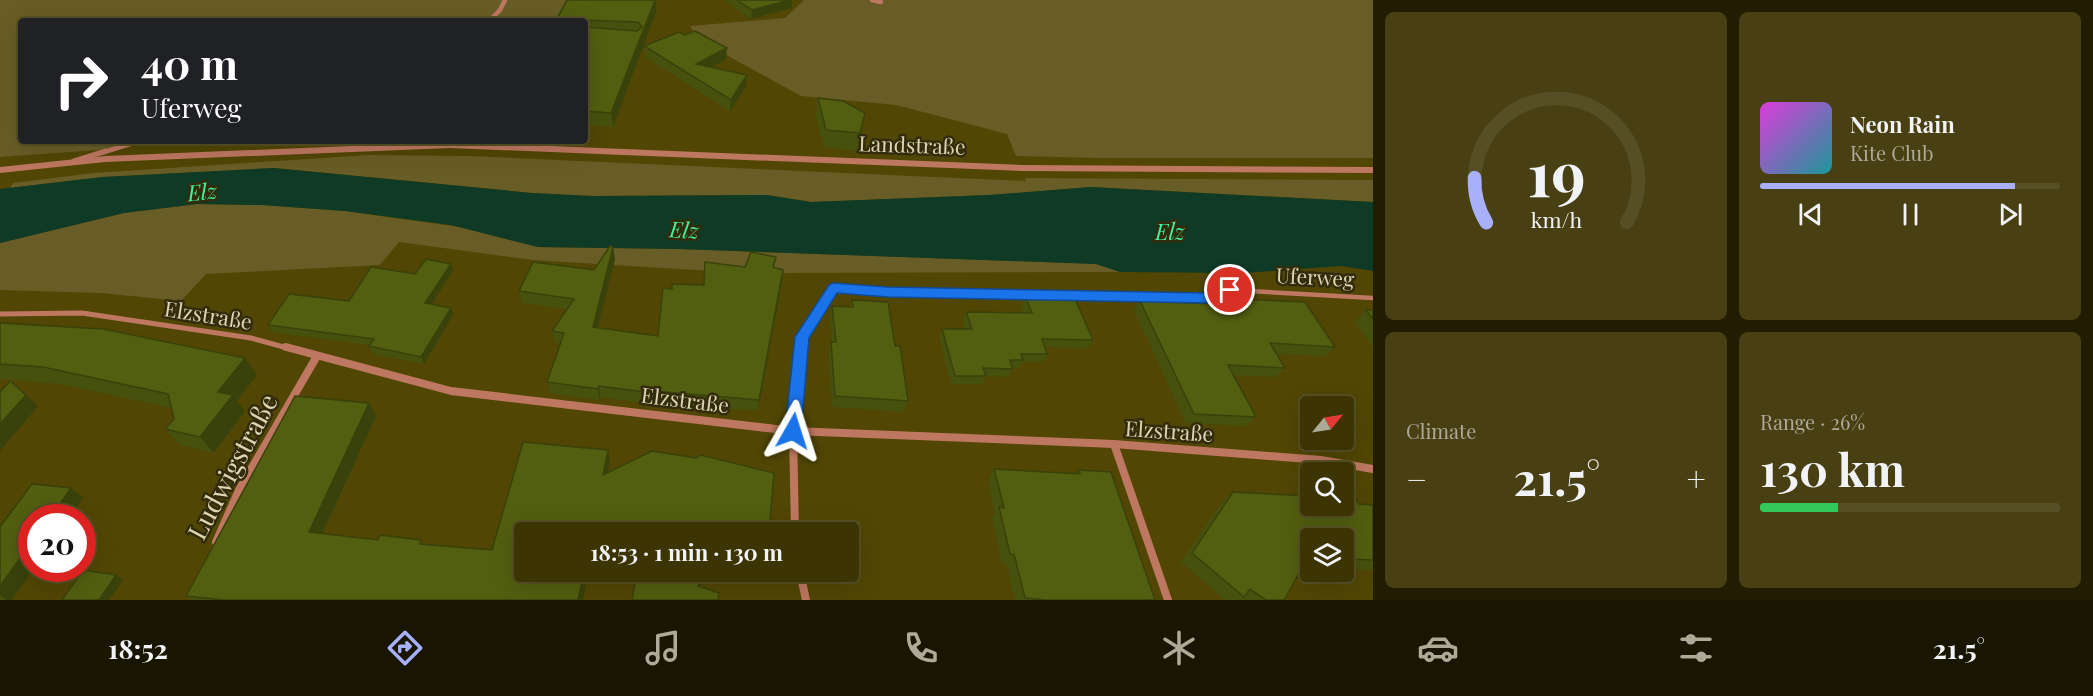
<!DOCTYPE html>
<meta charset="utf-8">
<style>
:root{--surface:#3d3403;--page:#483f12;--text:#f1f3f6;--muted:#adaa9a;--line:#564f25;--accent:#a8b0fc}
body{margin:0;font-family:"Playfair Display",serif;background:var(--page);color:var(--text);height:100vh;display:flex;flex-direction:column;font-size:22px;white-space:nowrap}
*{box-sizing:border-box;margin:0}
p{font-size:20px;color:var(--muted)}
.icon{flex:none;width:33px;height:33px;fill:none;stroke:currentColor;stroke-width:2;stroke-linecap:round;stroke-linejoin:round}
.map{position:relative;flex:1;overflow:hidden}
.details{display:flex;flex-direction:column;gap:12px;padding:12px;background:#221d02;width:720px}
.details>*{flex:none}
.banner{position:absolute;left:18px;top:18px;width:570px;height:126px;border-radius:6px;box-shadow:0 6px 24px #0002,0 0 0 2px var(--line);background:#202124;color:#fff;overflow:hidden}
.needle{width:39px;rotate:60deg}
.controls{position:absolute;left:1300px;top:396px;display:grid;gap:12px}
.controls a{display:grid;place-items:center;width:54px;height:54px;border-radius:6px;background:var(--surface);box-shadow:0 6px 24px #0002,0 0 0 2px var(--line);font-size:30px}
.speed{position:absolute;left:18px;top:504px;display:flex;gap:12px;font-size:30px;font-weight:700;text-align:center}
.speed>*{display:grid;place-content:center;width:78px;height:78px;border-radius:50%;background:var(--surface);box-shadow:0 6px 24px #0002,0 0 0 2px var(--line);line-height:1}
.speed .limit{border:9px solid #d22;background:#fff;color:#111}
.pin{position:absolute;display:grid;place-items:center;width:51px;height:51px;color:#fff;margin:-26px;border:3px solid #fff;border-radius:50%;box-shadow:0 2px 6px #0007}
.me{position:absolute;width:66px;margin:-33px;rotate:6deg;stroke-linejoin:round;filter:drop-shadow(0 0 4px #0008)}
.turn{display:flex;align-items:center;gap:21px;height:126px;padding:0 24px;font-size:27px}
.turn .icon{width:78px;height:78px;stroke-width:2.5}
.turn b{display:block;font-size:42px;line-height:51px}
.big{font-size:45px;font-weight:700;line-height:1.1}
.details .card{flex:1;display:flex;flex-direction:column;justify-content:center;gap:9px;min-width:0;padding:0 21px;border-radius:9px;background:var(--page)}
.details .dial{align-items:center;gap:0}
.dial svg{height:156px;overflow:visible;fill:none;stroke:var(--line);stroke-width:7;stroke-linecap:round;text-anchor:middle}
.dial text{fill:var(--text);stroke:none}
.song{display:flex;align-items:center;gap:18px}
.cover{width:72px;height:72px;border-radius:9px;background:linear-gradient(135deg,hsl(300 70% 55%),hsl(180 70% 35%))}
.played{height:6px;border-radius:3px;background:linear-gradient(90deg,var(--accent) 85%,var(--line) 85%)}
.keys{display:flex;justify-content:space-around;direction:ltr}
.heat{display:flex;justify-content:space-between;align-items:center;font-size:33px;direction:ltr}
.charge{height:9px;border-radius:4px;background:linear-gradient(90deg,#34c759 26%,var(--line) 0)}
.details .tiles{flex:1;display:grid;gap:12px;grid-template-columns:repeat(2,1fr)}
.trip{position:absolute;left:514px;top:522px;width:345px;height:60px;border-radius:6px;background:var(--surface);box-shadow:0 6px 24px #0002,0 0 0 2px var(--line);font-weight:700;line-height:60px;text-align:center}
.tab-bar{display:flex;height:96px;justify-content:space-around;align-items:center;background:#181501;color:var(--muted)}
.tab-bar .icon{width:42px;height:42px}
.tab-bar .active{color:var(--accent)}
.tab-bar b{font-size:27px;color:var(--text)}
main{display:flex;flex:1;min-height:0}
.map>svg:first-child{display:block}
</style>
<main>
<div class="map">
<svg width="1373" height="600" viewBox="0 0 1373 600">
<rect width="100%" height="100%" fill="#514604"/>
<!-- green -->
<g fill="#685d26">
<polygon points="0,0 566,0 558,21 511,19 508,21 21,21 21,141 158,141 99,150 0,157"/>
<polygon points="804,0 1373,0 1373,158 1098,158 1016,156 1007,134 896,105 801,96 699,40 690,26 785,18"/>
<polygon points="368,155 469,156 1026,181 1025,178 1373,180 1373,202 1091,187 989,195 811,202 767,195 592,196 532,193 274,168 103,177 10,188 13,183 94,173"/>
<polygon points="197,204 262,205 345,211 459,227 538,247 679,249 1096,264 1120,272 744,273 533,260 399,242 380,265 206,274 181,301 101,293 0,290 0,243 124,213"/>
</g>
<!-- water -->
<polygon fill="#0f3a25" points="274,168 532,193 592,196 767,195 811,202 989,195 1091,187 1373,202 1373,271 1341,266 1242,273 1120,272 1096,264 679,249 538,247 451,225 345,211 262,205 197,204 124,213 0,243 0,189 103,177"/>
<g fill="none" stroke-linecap="round" stroke-linejoin="round">
<!-- service-far1 -->
<polyline stroke="#be7761" stroke-width="4.5" points="801,349 802,337 833,288 888,292 1208,298 1230,290 1373,298"/>
<!-- service -->
<polyline stroke="#be7761" stroke-width="5" points="793,431 801,347"/>
<!-- minor-far2 -->
<g stroke="#be7761" stroke-width="4.5">
<polyline points="872,0 881,2"/>
<polyline points="489,21 500,10 505,0"/>
<polyline points="101,153 140,141"/>
</g>
<!-- minor-far1 -->
<g stroke="#be7761" stroke-width="5">
<polyline points="74,161 106,151"/>
<polyline points="0,314 82,313 251,338 291,349"/>
</g>
<!-- minor -->
<g stroke="#be7761" stroke-width="8">
<polyline points="286,347 451,391 793,431 1114,444 1321,460 1373,469"/>
<polyline points="793,431 795,532"/>
<polyline points="1114,444 1168,600"/>
<polyline points="216,542 239,490 317,356"/>
<polyline points="800,572 806,600"/>
</g>
<!-- tertiary -->
<polygon fill="#be7761" fill-rule="evenodd" points="450,142 1022,165 1373,167 1373,173 1022,171 450,148 105,162 0,173 0,167 105,156"/>
</g>
<!-- wall -->
<g fill="#47510e">
<polygon points="656,0 656,12 613,127 585,125 585,21 558,21 558,17"/>
<polygon points="724,0 792,0 792,8 751,19"/>
<polygon points="644,46 726,59 711,67 747,75 746,86 730,111 645,57"/>
<polygon points="818,98 865,113 857,151 824,147 816,115"/>
<polygon points="615,259 598,328 658,336 672,289 704,285 745,267 775,268 782,281 758,411 654,403 654,404 600,397 599,400 550,393 547,382 561,344 555,343 552,331 567,309 522,303 519,291 594,270"/>
<polygon points="453,271 432,304 451,308 453,315 424,364 373,354 369,346 370,345 272,332 268,325 349,301 415,274"/>
<polygon points="1026,298 1093,340 1088,348 1045,347 1047,354 1043,362 1022,362 1018,368 1013,368 1008,377 986,376 982,384 951,384 939,337 942,329 965,329 963,320 966,312 1024,313 1022,307"/>
<polygon points="1212,298 1335,347 1325,356 1277,354 1285,368 1276,377 1233,375 1256,417 1246,426 1186,423 1134,311 1140,301 1208,304"/>
<polygon points="852,300 895,346 908,401 904,412 832,407 828,353 831,342 832,342 830,317 832,306 850,307"/>
<polygon points="1366,310 1373,310 1373,347 1355,322"/>
<polygon points="0,323 257,375 237,401 245,411 214,453 181,445 165,429 174,419 172,408 61,384 0,379"/>
<polygon points="376,416 323,534 378,540 421,540 424,544 492,550 610,462 608,473 769,532 525,532 583,600 191,600 186,596"/>
<polygon points="994,469 1075,474 1078,470 1155,600 1015,600 1007,564 1002,564 992,518 995,513 988,480"/>
<polygon points="1233,492 1373,505 1373,570 1344,569 1344,538 1311,538 1311,567 1303,566 1284,600 1225,600 1181,562 1222,502"/>
<polygon points="83,498 32,568 34,568 12,600 0,600 0,527"/>
</g>
<!-- shaded-wall -->
<g fill="#39420b">
<polygon points="656,0 656,12 613,127 611,113"/>
<polygon points="790,0 792,0 792,8 751,19 752,10"/>
<polygon points="727,48 726,59 696,75 696,64"/>
<polygon points="747,75 746,86 730,111 731,100"/>
<polygon points="613,247 615,259 595,339 593,327"/>
<polygon points="451,264 453,271 428,310 425,303"/>
<polygon points="783,270 782,281 758,411 759,400"/>
<polygon points="451,308 453,315 424,364 421,357"/>
<polygon points="245,358 257,375 237,401 245,411 214,453 200,437 218,392"/>
<polygon points="599,386 600,397 599,400 598,389"/>
<polygon points="26,395 38,406 0,451 0,424"/>
<polygon points="369,403 376,416 318,543 309,532"/>
<polygon points="608,450 610,462 605,487 603,475"/>
<polygon points="71,488 83,498 70,518 50,518"/>
<polygon points="32,542 32,568 34,568 12,600 7,600 0,596 0,586"/>
<polygon points="584,572 588,572 583,600 578,600"/>
<polygon points="702,572 705,572 697,596 698,586"/>
<polygon points="116,575 123,580 109,600 99,600"/>
</g>
<!-- building -->
<g fill="#525e10" stroke="#39420b" stroke-width="1.5">
<polygon points="567,0 655,0 611,113 585,111 585,27 637,31 642,27 638,22 580,20 580,21 563,21 564,18 558,17"/>
<polygon points="737,0 790,0 752,10"/>
<polygon points="695,31 727,48 696,64 747,75 731,100 644,46 679,32 685,35"/>
<polygon points="818,98 843,101 865,113 860,133 826,130"/>
<polygon points="610,246 613,247 593,327 658,336 663,288 672,289 672,284 704,285 705,262 745,267 751,252 776,257 773,267 783,270 759,400 654,391 653,393 599,386 598,389 547,382 564,333 552,331 574,299 519,291 533,262 594,270"/>
<polygon points="426,259 451,264 425,303 451,308 421,357 369,346 374,339 268,325 289,294 349,301 371,267 415,274"/>
<polygon points="1026,298 1075,299 1093,340 1042,339 1047,354 1021,354 1023,360 1010,360 1013,369 983,368 986,376 955,376 942,329 972,329 966,312 1032,313"/>
<polygon points="1212,298 1305,302 1335,347 1270,343 1285,368 1228,365 1256,417 1194,414 1140,301 1216,304"/>
<polygon points="852,300 888,302 895,346 900,346 908,401 835,396 831,342 836,342 832,306 853,307"/>
<polygon points="1366,310 1373,310 1373,319"/>
<polygon points="0,323 103,329 245,358 218,392 233,395 200,437 165,429 174,419 168,394 43,367 0,364"/>
<polygon points="10,381 26,395 0,424 0,392"/>
<polygon points="295,396 369,403 309,532 378,540 380,535 421,540 420,544 492,550 523,442 608,450 603,475 652,451 696,458 701,455 774,473 769,532 629,532 593,528 592,532 525,532 525,572 584,572 578,600 224,600 186,596"/>
<polygon points="994,469 1080,474 1078,470 1111,472 1155,600 1046,600 1025,598 1014,554 1010,554 999,507 1004,508"/>
<polygon points="32,484 71,488 50,518 32,518 32,542 0,586 0,527"/>
<polygon points="1233,492 1311,496 1311,506 1344,506 1344,497 1355,498 1359,504 1373,505 1373,560 1344,559 1344,538 1311,538 1311,557 1308,557 1284,600 1266,600 1250,589 1244,597 1192,553"/>
<polygon points="83,570 116,575 99,600 62,600"/>
<polygon points="637,572 702,572 698,586 719,593 718,600 632,600"/>
</g>
<!-- route -->
<polygon fill="#1a73e8" stroke="#114b97" stroke-width="1.5" points="833,283 888,287 1207,293 1230,285 1237,290 1235,293 1208,303 888,297 837,293 809,338 801,431 799,436 793,438 788,436 785,431 795,337 829,285"/>
<g text-anchor="middle" stroke-width="5" stroke-linejoin="round" paint-order="stroke">
<!-- street labels -->
<g font-size="21" fill="#dcd5b0" stroke="#332c0c">
<text transform="translate(912 146) rotate(2)" y="7">Landstraße</text>
<text transform="translate(1315 278) rotate(3)" y="7">Uferweg</text>
<text transform="translate(208 316) rotate(9)" y="7">Elzstraße</text>
<text transform="translate(685 401) rotate(7)" y="7">Elzstraße</text>
<text transform="translate(1169 432) rotate(4)" y="7">Elzstraße</text>
</g>
<!-- water labels -->
<g font-size="22" font-style="italic" fill="#3ff2a2" stroke="#332c0c">
<text transform="translate(202 192) rotate(-6)" y="8">Elz</text>
<text transform="translate(684 230) rotate(3)" y="8">Elz</text>
<text x="1170" y="240">Elz</text>
</g>
<!-- near-street labels -->
<g font-size="26" fill="#dcd5b0" stroke="#332c0c">
<text transform="translate(233 467) rotate(-62)" y="9">Ludwigstraße</text>
</g>
</g>
</svg>
<div class="controls">
<a><svg class="needle" viewBox="-14 -14 28 28"><path d="M0-13l5 13h-10z" fill="#e53935"/><path d="M0 13l5-13h-10z" fill="#adaa9a"/></svg></a>
<a><svg class="icon" aria-label="search" viewBox="0 0 24 24"><circle cx="10" cy="10" r="6"/><path d="M15 15l6 6"/></svg></a>
<a><svg class="icon" aria-label="layers" viewBox="0 0 24 24"><path d="M12 4l9 5-9 5-9-5zM3 14l9 5 9-5"/></svg></a>
</div>
<div class="speed"><div class="limit">20</div></div>
<div class="pin" style="left:1230px;top:290px;background:#d93025"><svg class="icon" aria-label="arrive" viewBox="0 0 24 24"><path d="M6 21V4h12l-3 4 3 4H6"/></svg></div>
<svg class="me" style="left:793px;top:431px" viewBox="-20 -20 40 40"><path d="M0-17L14 15 0 8-14 15z" fill="#1a73e8" stroke="#fff" stroke-width="4"/></svg>
<div class="trip">18:53 · 1 min · 130 m</div>
<div class="banner">
<div class="turn"><svg class="icon" aria-label="right" viewBox="0 0 24 24"><path d="M7 20v-9h11M14 6l5 5-5 5"/></svg><div><b>40 m</b>Uferweg</div></div>
</div>
</div>
<section class="details">
<div class="tiles">
<div class="card dial"><svg viewBox="0 0 100 80">
<path d="M14 69A42 42 0 1 1 86 69"/>
<path d="M14 69A42 42 0 0 1 8 46" stroke="#a8b0fc"/>
<text x="50" y="56" font-size="32" font-weight="700">19</text>
<text x="50" y="72" font-size="11">km/h</text>
</svg></div>
<div class="card">
<div class="song"><i class="cover"></i><div><b>Neon Rain</b><p>Kite Club</p></div></div>
<div class="played"></div>
<div class="keys"><svg class="icon" aria-label="previous" viewBox="0 0 24 24"><path d="M18 5L8 12l10 7zM5 5v14"/></svg><svg class="icon" aria-label="pause" viewBox="0 0 24 24"><path d="M8 5v14M16 5v14"/></svg><svg class="icon" aria-label="next" viewBox="0 0 24 24"><path d="M6 5l10 7-10 7zM19 5v14"/></svg></div>
</div>
<div class="card"><p>Climate</p>
<div class="heat"><a>−</a><b class="big">21.5°</b><a>+</a></div>
</div>
<div class="card"><p>Range · 26%</p><b class="big">130 km</b><div class="charge"></div></div>
</div>
</section>
</main>
<nav class="tab-bar">
<b>18:52</b>
<svg class="icon active" aria-label="directions" viewBox="0 0 24 24"><path d="M12 3l9 9-9 9-9-9zM9 14v-3h6M13 9l2 2-2 2"/></svg>
<svg class="icon" aria-label="music" viewBox="0 0 24 24"><path d="M9 18V5l10-2v13"/><circle cx="6" cy="18" r="3"/><circle cx="16" cy="16" r="3"/></svg>
<svg class="icon" aria-label="phone" viewBox="0 0 24 24"><path d="M5 4h4l2 5-3 2q2 4 5 5l2-3 5 2v4C11 20 4 13 5 4z"/></svg>
<svg class="icon" aria-label="climate" viewBox="0 0 24 24"><path d="M12 3v18M4 7l16 10M4 17L20 7"/></svg>
<svg class="icon" aria-label="car" viewBox="0 0 24 24"><path d="M5 17H2v-5l4-1 3-4h7l3 4 3 1v5h-3M9 17h6M6 11h13"/><circle cx="7" cy="17" r="2"/><circle cx="17" cy="17" r="2"/></svg>
<svg class="icon" aria-label="filters" viewBox="0 0 24 24"><path d="M4 7h16M4 17h16"/><circle cx="9" cy="7" r="2"/><circle cx="15" cy="17" r="2"/></svg>
<b>21.5°</b>
</nav>
